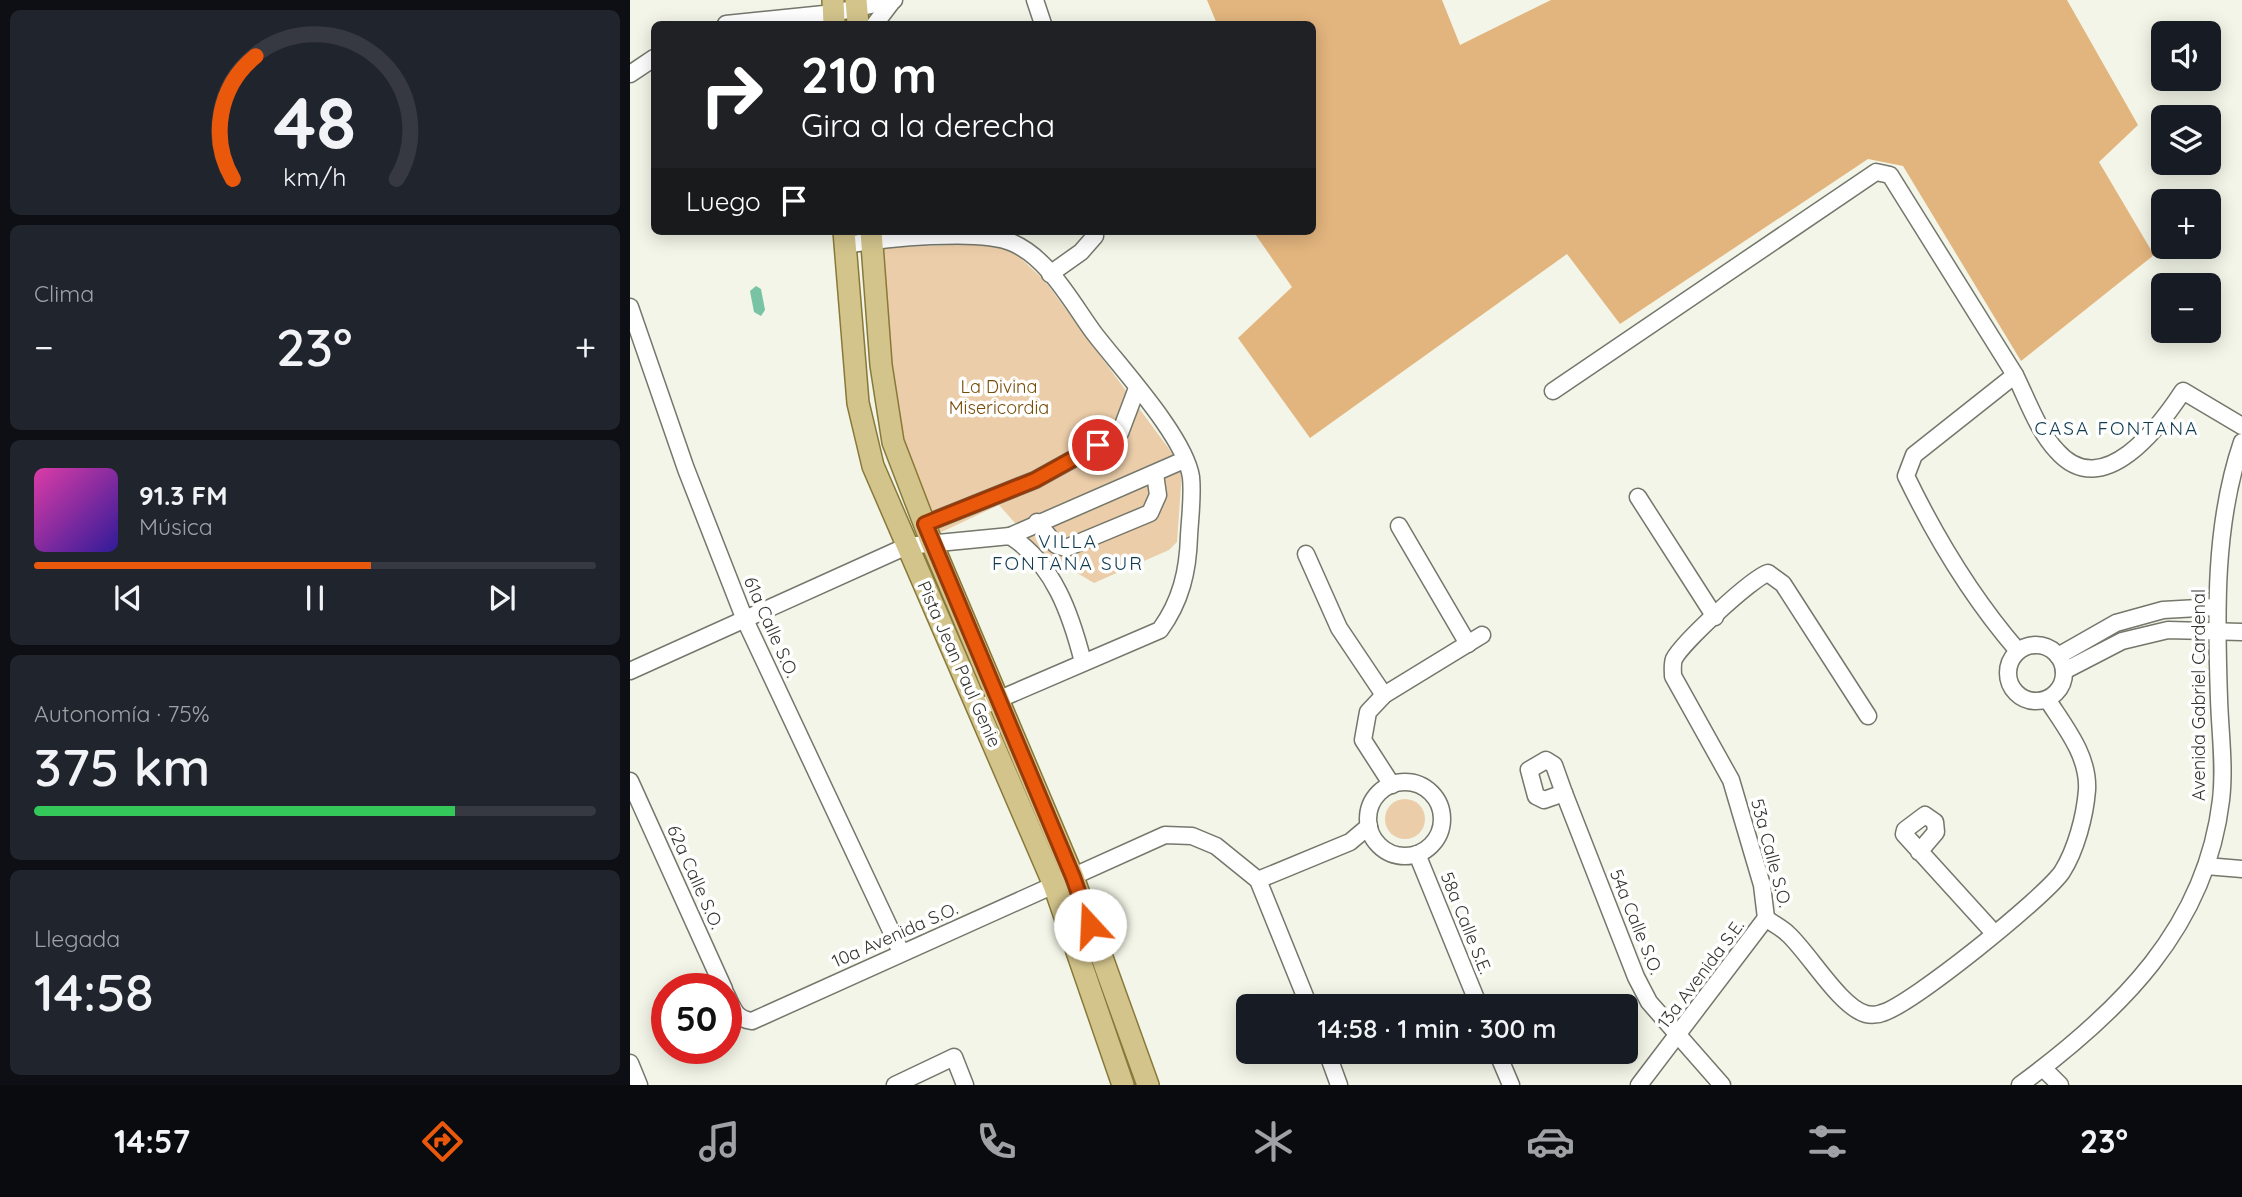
<!DOCTYPE html>
<html lang="es">
<meta charset="utf-8">
<style>
:root{--surface:#171b24;--page:#20242c;--text:#f1f3f6;--muted:#9ea1a6;--line:#363941;--accent:#ea580c}
body{margin:0;font-family:Quicksand,sans-serif;background:var(--page);color:var(--text);height:100vh;display:flex;flex-direction:column;font-size:26px;white-space:nowrap}
*{box-sizing:border-box;margin:0}
p{font-size:23px;color:var(--muted)}
.icon{flex:none;width:38px;height:38px;fill:none;stroke:currentColor;stroke-width:2;stroke-linecap:round;stroke-linejoin:round}
.map{position:relative;flex:1;overflow:hidden}
.drawer{display:flex;flex-direction:column;gap:10px;padding:10px;background:#0d0f14;width:630px}
.drawer>*{flex:none}
.banner{position:absolute;left:21px;top:21px;width:665px;height:214px;border-radius:10px;box-shadow:0 4px 18px #0003;background:#202124;color:#fff;overflow:hidden}
.buttons{position:absolute;left:1521px;top:21px;display:grid;gap:14px}
.buttons a{display:grid;place-items:center;width:70px;height:70px;border-radius:10px;background:var(--surface);box-shadow:0 4px 18px #0003;font-size:35px}
.speed{position:absolute;left:21px;top:973px;display:flex;gap:14px;font-size:35px;font-weight:700;text-align:center}
.speed>*{display:grid;place-content:center;width:91px;height:91px;border-radius:50%;background:var(--surface);box-shadow:0 4px 18px #0003;line-height:1}
.speed .limit{border:10px solid #d22;background:#fff;color:#111}
.pin{position:absolute;display:grid;place-items:center;width:60px;height:60px;color:#fff;margin:-30px;border:4px solid #fff;border-radius:50%;box-shadow:0 2px 7px #0007}
.me{position:absolute;width:77px;margin:-38px;rotate:340deg;stroke-linejoin:round;filter:drop-shadow(0 0 5px #0008)}
.turn{display:flex;align-items:center;gap:24px;height:147px;padding:0 35px;font-size:32px}
.turn .icon{width:91px;height:91px;stroke-width:2.5}
.turn b{display:block;font-size:49px;line-height:60px}
.then{display:flex;align-items:center;height:66px;padding:0 35px;background:#0003;gap:14px;font-size:26px}
.big{font-size:52px;font-weight:600;line-height:1.1}
.drawer .tile{flex:1;display:flex;flex-direction:column;justify-content:center;gap:10px;min-width:0;padding:0 24px;border-radius:10px;background:var(--page)}
.drawer .dial{align-items:center;gap:0}
.dial svg{height:182px;overflow:visible;fill:none;stroke:var(--line);stroke-width:7;stroke-linecap:round;text-anchor:middle}
.dial text{fill:var(--text);stroke:none}
.song{display:flex;align-items:center;gap:21px}
.cover{width:84px;height:84px;border-radius:10px;background:linear-gradient(135deg,hsl(320 70% 55%),hsl(250 70% 35%))}
.played{height:7px;border-radius:4px;background:linear-gradient(90deg,var(--accent) 60%,var(--line) 60%)}
.keys{display:flex;justify-content:space-around;direction:ltr}
.heat{display:flex;justify-content:space-between;align-items:center;font-size:38px;direction:ltr}
.charge{height:10px;border-radius:5px;background:linear-gradient(90deg,#34c759 75%,var(--line) 0)}
.trip{position:absolute;left:606px;top:994px;width:402px;height:70px;border-radius:10px;background:var(--surface);box-shadow:0 4px 18px #0003;font-weight:600;line-height:70px;text-align:center}
.tab-bar{display:flex;height:112px;justify-content:space-around;align-items:center;background:#090b0e;color:var(--muted)}
.tab-bar .icon{width:49px;height:49px}
.tab-bar .current{color:var(--accent)}
.tab-bar b{font-size:32px;color:var(--text)}
main{display:flex;flex:1;min-height:0}
.map>svg:first-child{display:block}
</style>
<main>
<section class="drawer">
<div class="tile dial"><svg viewBox="0 0 100 80">
<path d="M14 69A42 42 0 1 1 86 69"/>
<path d="M14 69A42 42 0 0 1 24 15" stroke="#ea580c"/>
<text x="50" y="56" font-size="32" font-weight="700">48</text>
<text x="50" y="72" font-size="11">km/h</text>
</svg></div>
<div class="tile"><p>Clima</p>
<div class="heat"><a>−</a><b class="big">23°</b><a>+</a></div>
</div>
<div class="tile">
<div class="song"><i class="cover"></i><div><b>91.3 FM</b><p>Música</p></div></div>
<div class="played"></div>
<div class="keys"><svg class="icon" aria-label="previous" viewBox="0 0 24 24"><path d="M18 5L8 12l10 7zM5 5v14"/></svg><svg class="icon" aria-label="pause" viewBox="0 0 24 24"><path d="M8 5v14M16 5v14"/></svg><svg class="icon" aria-label="next" viewBox="0 0 24 24"><path d="M6 5l10 7-10 7zM19 5v14"/></svg></div>
</div>
<div class="tile"><p>Autonomía · 75%</p><b class="big">375 km</b><div class="charge"></div></div>
<div class="tile"><p>Llegada</p><b class="big">14:58</b></div>
</section>
<div class="map">
<svg width="1612" height="1085" viewBox="0 0 1612 1085">
<rect width="100%" height="100%" fill="#f2f5e7"/>
<!-- green -->
<g fill="#ebcda9">
<polygon points="367,243 382,250 415,281 542,453 552,472 547,542 539,550 464,583 410,551 369,505 305,535 267,442 248,248"/>
<circle cx="775" cy="819" r="20"/>
</g>
<!-- forest -->
<polygon fill="#e3b57e" points="577,0 812,0 830,45 921,0 1437,0 1508,125 1469,162 1524,255 1391,361 1273,166 1238,159 990,324 937,254 680,438 608,338 662,287 623,231 682,231 682,24 587,24"/>
<!-- water -->
<polygon fill="#77c3a3" points="126,286 131,289 135,310 131,316 124,312 120,291"/>
<g fill="none" stroke-linecap="round" stroke-linejoin="round">
<defs>
<g id="minor">
<polyline points="405,0 413,24"/>
<polyline points="96,24 204,13 264,0"/>
<polyline points="245,24 261,3"/>
<polyline points="0,74 24,58"/>
<path d="M215,245C253,239 350,228 383,243C419,259 442,303 464,333C490,367 555,437 561,477C563,496 560,517 559,536C558,571 551,601 530,630L358,704"/>
<polyline points="420,274 451,252 465,236 464,231"/>
<polyline points="0,307 56,469 115,620 271,952"/>
<path d="M1385,375C1397,399 1408,431 1427,451C1473,503 1530,426 1553,391L1612,426"/>
<path d="M923,391L1246,172L1260,175L1385,375L1284,455L1276,476C1306,538 1343,599 1388,651"/>
<polyline points="1008,497 1085,617"/>
<polyline points="407,522 426,545 436,548 520,513 528,495 525,474"/>
<polyline points="295,524 405,480 490,433 507,388"/>
<polyline points="769,526 838,644"/>
<polyline points="380,536 554,460"/>
<polyline points="676,554 709,628 754,695"/>
<circle cx="1406" cy="673" r="28"/>
<polyline points="1428,656 1486,623 1533,610 1586,607"/>
<path d="M0,671L277,546L380,536C424,564 441,615 453,662"/>
<polyline points="1434,671 1492,641 1538,630 1612,632"/>
<path d="M1238,716L1153,584L1138,573C1122,578 1052,643 1044,659C1042,664 1043,671 1043,676L1101,780L1132,885L1136,918C1143,924 1152,928 1158,934C1179,953 1210,1007 1236,1014C1240,1015 1248,1015 1252,1013C1281,1005 1414,898 1432,872C1446,850 1455,816 1457,790C1459,756 1435,727 1417,699"/>
<polygon points="916,760 924,765 934,793 914,800 906,796 899,770"/>
<polyline points="0,781 94,989"/>
<circle cx="775" cy="819" r="37"/>
<polyline points="762,785 733,740 738,712 754,695 852,635"/>
<polyline points="934,793 1006,977 1019,1002 1092,1085"/>
<polyline points="1289,852 1306,832 1305,822 1295,815 1275,830 1274,834 1364,933"/>
<polyline points="787,854 849,1006"/>
<polyline points="1576,866 1612,869"/>
<polyline points="628,880 720,842 739,826"/>
<path d="M96,994C103,1008 105,1019 122,1021L535,835L562,836L586,846L628,880L679,1006"/>
<polyline points="697,1052 709,1085"/>
<polyline points="867,1052 881,1085"/>
<polyline points="0,1063 9,1085"/>
<polyline points="1413,1068 1430,1085"/>
<polyline points="265,1085 324,1057 335,1085"/>
<polyline points="1009,1085 1136,918"/>
<path d="M1390,1085C1489,1012 1576,928 1591,800C1595,767 1590,732 1589,699C1586,614 1584,524 1612,442"/>
</g>
<g id="major">
<polyline points="203,0 204,24"/>
<polyline points="226,0 228,24"/>
<polyline points="214,231 228,403 243,466 424,885 493,1085"/>
<polyline points="241,231 251,365 263,442 301,541 443,877 518,1085"/>
</g>
</defs>
<!-- minor casing -->
<use href="#minor" stroke="#74776b" stroke-width="19"/>
<!-- major casing -->
<use href="#major" stroke="#88793a" stroke-width="24"/>
<!-- minor -->
<use href="#minor" stroke="#fff" stroke-width="16"/>
<!-- major -->
<use href="#major" stroke="#d3c48c" stroke-width="21"/>
</g>
<g fill="none" stroke-linecap="round" stroke-linejoin="round">
<defs>
<polyline id="route" points="460,925 443,877 295,524 405,480 468,445"/>
</defs>
<!-- route casing -->
<use href="#route" stroke="#983908" stroke-width="18"/>
<!-- route -->
<use href="#route" stroke="#ea580c" stroke-width="12"/>
</g>
<g text-anchor="middle" stroke-width="7" stroke-linejoin="round" paint-order="stroke">
<!-- park labels -->
<g font-size="18" fill="#774c07" stroke="#fff">
<text x="369" y="393">La Divina<tspan x="369" dy="21">Misericordia</tspan></text>
</g>
<!-- street labels -->
<g font-size="18" fill="#343530" stroke="#fff">
<text transform="translate(141 627) rotate(66)" y="6">61a Calle S.O.</text>
<text transform="translate(329 664) rotate(66)" y="6">Pista Jean Paul Genie</text>
<text transform="translate(1569 695) rotate(-90)" y="6">Avenida Gabriel Cardenal</text>
<text transform="translate(1141 853) rotate(75)" y="6">53a Calle S.O.</text>
<text transform="translate(65 877) rotate(66)" y="6">62a Calle S.O.</text>
<text transform="translate(1006 922) rotate(68)" y="6">54a Calle S.O.</text>
<text transform="translate(836 923) rotate(68)" y="6">58a Calle S.E.</text>
<text transform="translate(265 935) rotate(-24)" y="6">10a Avenida S.O.</text>
<text transform="translate(1071 974) rotate(-53)" y="6">13a Avenida S.E.</text>
</g>
<!-- neighbourhood labels -->
<g font-size="19" letter-spacing="2" fill="#0f3a50" stroke="#fff">
<text x="1487" y="435">CASA FONTANA</text>
<text x="438" y="548">VILLA<tspan x="438" dy="22">FONTANA SUR</tspan></text>
</g>
</g>
</svg>
<div class="buttons">
<a><svg class="icon" aria-label="sound" viewBox="0 0 24 24"><path d="M4 9h4l5-4v14l-5-4H4zM17 9q2 3 0 6"/></svg></a>
<a><svg class="icon" aria-label="layers" viewBox="0 0 24 24"><path d="M12 4l9 5-9 5-9-5zM3 14l9 5 9-5"/></svg></a>
<a>+</a>
<a>−</a>
</div>
<div class="speed"><div class="limit">50</div></div>
<div class="pin" style="left:468px;top:445px;background:#d93025"><svg class="icon" aria-label="arrive" viewBox="0 0 24 24"><path d="M6 21V4h12l-3 4 3 4H6"/></svg></div>
<svg class="me" style="left:460px;top:925px" viewBox="-20 -20 40 40"><circle r="19" fill="#fff"/><path d="M0-13L10 11 0 6-10 11z" fill="#ea580c"/></svg>
<div class="trip">14:58 · 1 min · 300 m</div>
<div class="banner">
<div class="turn"><svg class="icon" aria-label="right" viewBox="0 0 24 24"><path d="M7 20v-9h11M14 6l5 5-5 5"/></svg><div><b>210 m</b>Gira a la derecha</div></div>
<div class="then">Luego<svg class="icon" aria-label="arrive" viewBox="0 0 24 24"><path d="M6 21V4h12l-3 4 3 4H6"/></svg></div>
</div>
</div>
</main>
<nav class="tab-bar">
<b>14:57</b>
<svg class="icon current" aria-label="directions" viewBox="0 0 24 24"><path d="M12 3l9 9-9 9-9-9zM9 14v-3h6M13 9l2 2-2 2"/></svg>
<svg class="icon" aria-label="music" viewBox="0 0 24 24"><path d="M9 18V5l10-2v13"/><circle cx="6" cy="18" r="3"/><circle cx="16" cy="16" r="3"/></svg>
<svg class="icon" aria-label="phone" viewBox="0 0 24 24"><path d="M5 4h4l2 5-3 2q2 4 5 5l2-3 5 2v4C11 20 4 13 5 4z"/></svg>
<svg class="icon" aria-label="climate" viewBox="0 0 24 24"><path d="M12 3v18M4 7l16 10M4 17L20 7"/></svg>
<svg class="icon" aria-label="car" viewBox="0 0 24 24"><path d="M5 17H2v-5l4-1 3-4h7l3 4 3 1v5h-3M9 17h6M6 11h13"/><circle cx="7" cy="17" r="2"/><circle cx="17" cy="17" r="2"/></svg>
<svg class="icon" aria-label="filters" viewBox="0 0 24 24"><path d="M4 7h16M4 17h16"/><circle cx="9" cy="7" r="2"/><circle cx="15" cy="17" r="2"/></svg>
<b>23°</b>
</nav>
